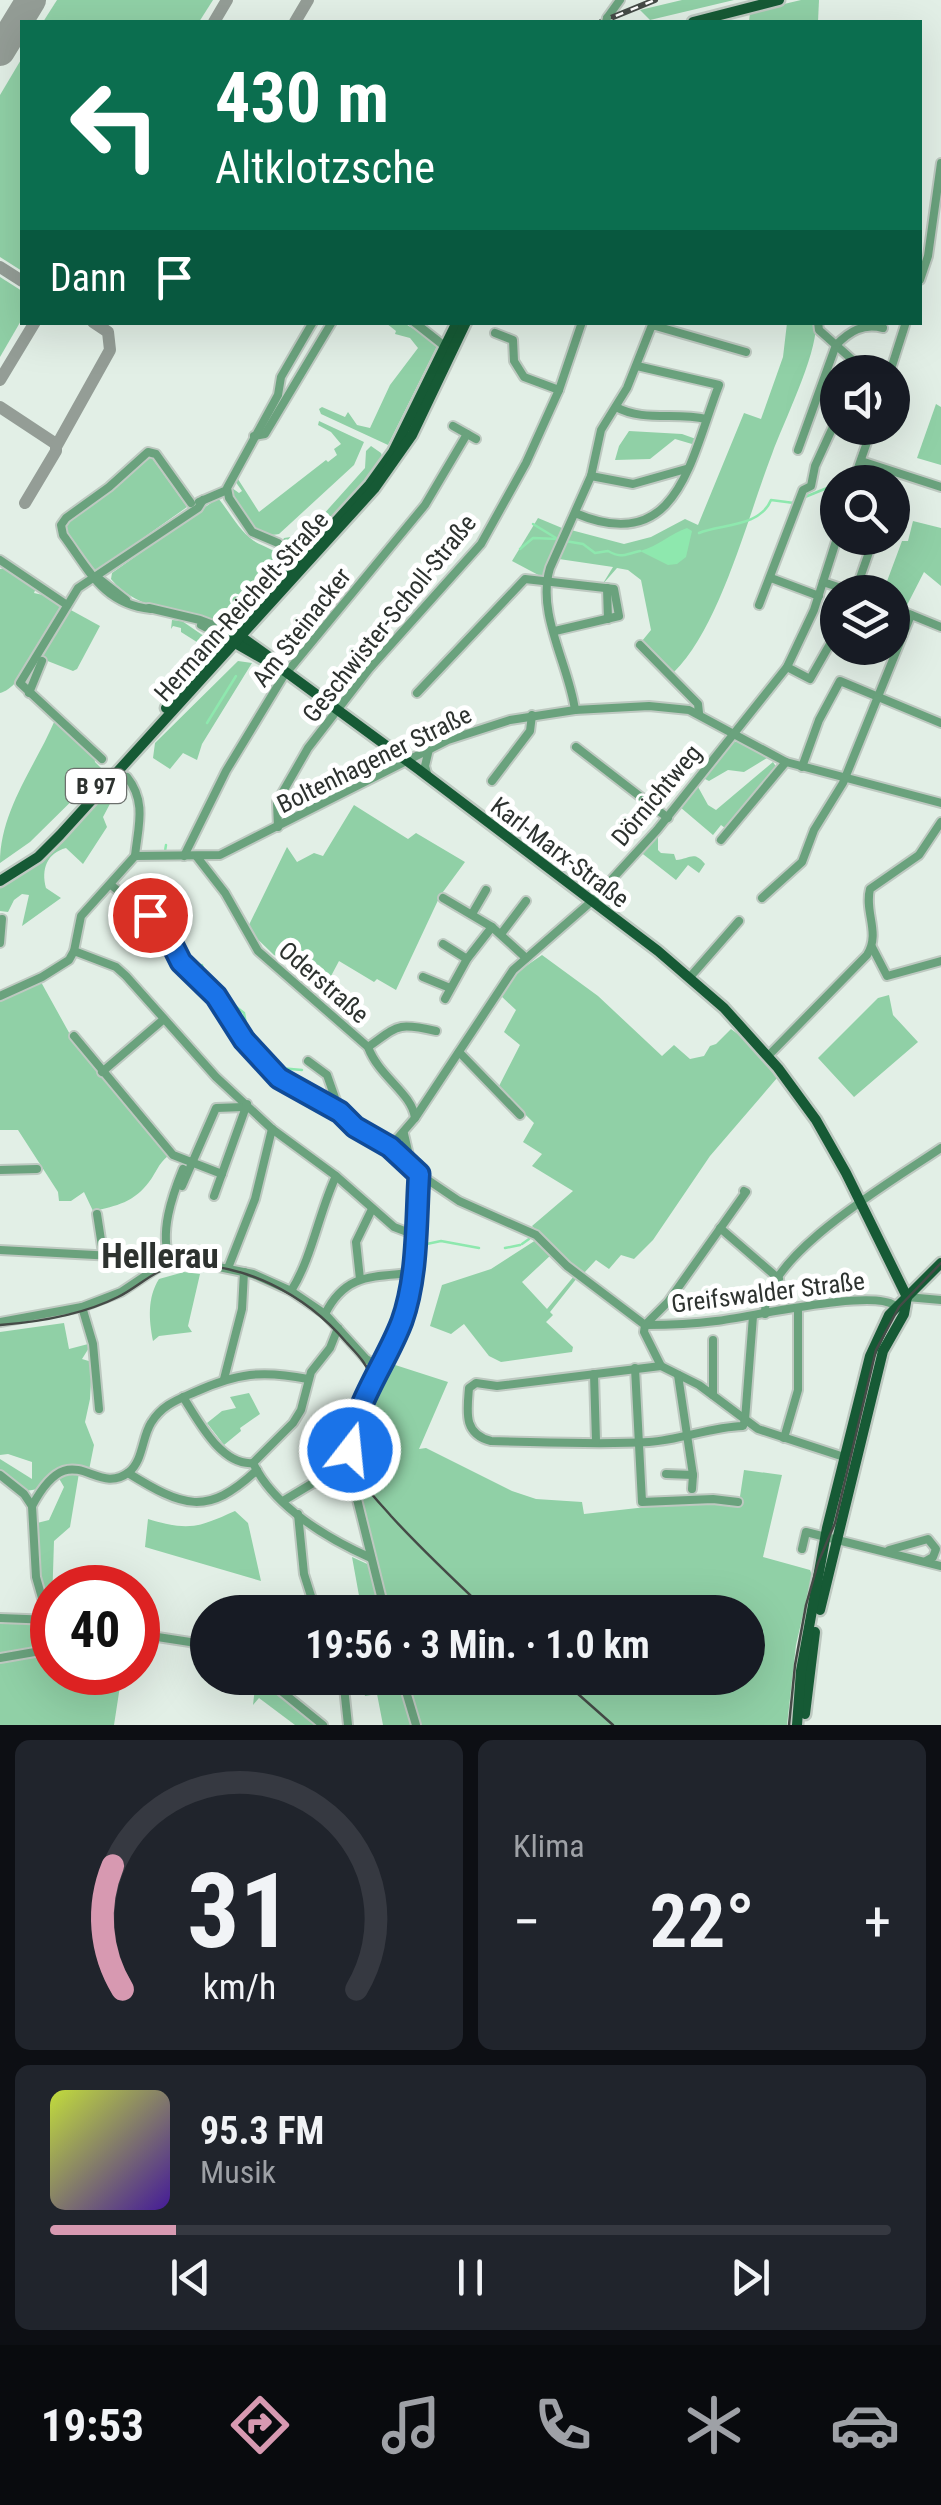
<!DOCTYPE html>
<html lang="de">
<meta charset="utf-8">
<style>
:root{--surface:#171b24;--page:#20242c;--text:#f1f3f6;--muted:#9ea1a6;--line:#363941;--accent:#d799b1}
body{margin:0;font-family:"Roboto Condensed",sans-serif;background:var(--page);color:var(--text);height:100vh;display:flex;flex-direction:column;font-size:38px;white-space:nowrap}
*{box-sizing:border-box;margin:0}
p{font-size:32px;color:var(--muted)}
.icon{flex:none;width:55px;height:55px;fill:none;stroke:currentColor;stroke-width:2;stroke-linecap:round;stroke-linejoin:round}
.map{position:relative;height:1725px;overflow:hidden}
.panel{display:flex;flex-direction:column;gap:15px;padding:15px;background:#0d0f14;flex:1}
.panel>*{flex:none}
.top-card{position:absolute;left:20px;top:20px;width:902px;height:305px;border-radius:0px;box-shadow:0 10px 40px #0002;background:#0b6e4f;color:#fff;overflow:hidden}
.fabs{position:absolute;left:820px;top:355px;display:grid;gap:20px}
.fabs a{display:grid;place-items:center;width:90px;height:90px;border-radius:50%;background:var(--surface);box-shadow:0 10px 40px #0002;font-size:50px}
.speed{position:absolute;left:30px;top:1565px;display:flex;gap:20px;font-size:50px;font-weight:700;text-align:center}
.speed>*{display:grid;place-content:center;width:130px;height:130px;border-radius:50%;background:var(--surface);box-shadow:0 10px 40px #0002;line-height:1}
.speed .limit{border:15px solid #d22;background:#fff;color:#111}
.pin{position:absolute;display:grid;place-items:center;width:85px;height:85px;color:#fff;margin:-42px;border:5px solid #fff;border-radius:50%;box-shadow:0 2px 10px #0007}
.me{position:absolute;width:110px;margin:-55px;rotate:16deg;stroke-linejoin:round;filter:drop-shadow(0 0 8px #0008)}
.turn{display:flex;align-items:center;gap:35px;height:210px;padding:0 30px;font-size:45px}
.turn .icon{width:130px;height:130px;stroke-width:2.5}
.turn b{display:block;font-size:70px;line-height:85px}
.then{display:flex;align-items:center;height:95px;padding:0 30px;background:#0003;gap:20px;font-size:38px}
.big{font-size:75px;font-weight:700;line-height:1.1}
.panel .widget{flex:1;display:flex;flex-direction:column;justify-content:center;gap:15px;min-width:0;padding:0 35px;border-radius:15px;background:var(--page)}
.panel .dial{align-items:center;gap:0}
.dial svg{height:260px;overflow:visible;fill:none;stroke:var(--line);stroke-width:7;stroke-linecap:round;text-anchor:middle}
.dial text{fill:var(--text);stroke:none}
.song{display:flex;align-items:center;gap:30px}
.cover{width:120px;height:120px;border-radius:15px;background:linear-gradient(135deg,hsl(70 70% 55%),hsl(260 70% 35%))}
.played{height:10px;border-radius:5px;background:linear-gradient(90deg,var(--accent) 15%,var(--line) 15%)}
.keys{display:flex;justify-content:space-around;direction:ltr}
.heat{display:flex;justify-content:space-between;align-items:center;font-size:55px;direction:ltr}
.panel .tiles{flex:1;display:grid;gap:15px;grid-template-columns:1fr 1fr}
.widget:last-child{grid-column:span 2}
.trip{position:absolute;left:190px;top:1595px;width:575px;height:100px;border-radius:50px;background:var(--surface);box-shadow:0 10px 40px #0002;font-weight:700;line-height:100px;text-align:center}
.dock{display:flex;height:160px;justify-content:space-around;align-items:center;background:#090b0e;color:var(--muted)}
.dock .icon{width:70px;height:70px}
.dock .on{color:var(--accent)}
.dock b{font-size:45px;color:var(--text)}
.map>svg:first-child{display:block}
</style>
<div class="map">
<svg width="941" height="1725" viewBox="0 0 941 1725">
<rect width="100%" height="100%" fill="#e2efe6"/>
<!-- green -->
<g fill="#90d0a6">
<polygon points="57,0 213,0 199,22 43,22"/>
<polygon points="682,0 734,0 650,20 640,10"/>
<polygon points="801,0 819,0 818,22 749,22 750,12"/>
<polygon points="22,58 22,271 0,257 0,95"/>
<polygon points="0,277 22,291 22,319 0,357"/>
<polygon points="386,323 404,323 438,344 388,445 321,414 319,409 322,407 345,417 348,412 357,425 370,428 390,385 418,348 410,338 395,334 396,331"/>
<path d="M787,323H816C817,355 784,421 772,454C748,516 720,627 674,672L642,641L651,630L641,580L628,570L617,568L602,585L613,567L559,559L571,530L624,544L651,537L685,519L698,525L744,413L761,419L783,357Z"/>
<polygon points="936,404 941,407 941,465 917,458"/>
<path d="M319,421L364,442L354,465L279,534C255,539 243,513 232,494V488L239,493L242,491L235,481L236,476L259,512L326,460L328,462L337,455L334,449L341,444L331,432L318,425Z"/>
<polygon points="629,431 682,434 696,439 692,444 675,439 650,459 615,460 619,446"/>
<polygon points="371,446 381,453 383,459 380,465 300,554 293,553 282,542 284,538 305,535 365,468 366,451"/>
<polygon points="150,455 187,507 95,572 66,532 65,523"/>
<path d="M218,498C229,511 239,531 254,541C267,549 277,549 286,563L233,624C195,616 137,612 111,579L112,573Z"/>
<polygon points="538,518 562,528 544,578 512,561"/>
<polygon points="913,521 941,528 941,586 924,572 905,609 893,605 892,592 883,592 902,541 908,541"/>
<path d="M6,568L36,588L34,593L43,595L63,608C50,628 22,689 0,693V569Z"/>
<polygon points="69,609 100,626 77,669 73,671 40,658"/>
<polygon points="172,620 182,621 214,643 182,683 177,674 183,676 190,669 188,666 197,656 200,644 181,632 181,628 173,626 171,629"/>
<polygon points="238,661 252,663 202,744 197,760 183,753 170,769 153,758 155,743"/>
<path d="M55,720L94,753L95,762L103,770L30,842L0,863C0,810 35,767 55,720Z"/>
<polygon points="730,742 738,742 767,758 744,772 728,770 709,781 703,778"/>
<polygon points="773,762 777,768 725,828 721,825 713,835 680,807 697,785 708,805 716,810"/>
<path d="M120,777L123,779L103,817L107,827L83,864L66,848C47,853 41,869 46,888L61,898L22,926L29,895L22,894L14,900L8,912L0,911V888L37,862Z"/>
<polygon points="354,805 408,839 416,833 465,862 440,896 396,990 377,979 374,982 339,961 330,978 313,969 311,972 274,955 247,929 287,847 297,862 314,853 323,856"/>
<path d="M655,834L658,837V850L661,853L674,854L676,860C690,859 694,850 705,864L699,873L688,865L676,880L639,851Z"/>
<polygon points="542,955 598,996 662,1056 674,1045 690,1059 704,1056 710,1046 716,1044 731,1029 746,1040 777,1078 710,1156 653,1240 634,1259 621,1255 609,1269 596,1260 584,1273 571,1266 532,1226 573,1191 532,1166 542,1154 523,1142 534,1123 498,1088 520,1045 504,1032 516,1010 500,995 524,964 526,966"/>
<path d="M41,982L72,1038L167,1151L168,1156C158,1164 156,1173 149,1182C134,1202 117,1206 93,1211L84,1192L71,1201H59L58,1192L18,1130H0V1000Z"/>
<polygon points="889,995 893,1015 918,1042 854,1097 818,1058 878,998"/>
<polygon points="536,1240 552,1254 522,1282 547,1309 574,1276 577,1278 550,1312 553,1315 546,1322 573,1347 572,1352 501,1362 489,1356 464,1324 451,1334 430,1326 442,1285 491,1269"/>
<path d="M184,1272L200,1274L188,1326L192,1332L159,1336L153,1341C149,1320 147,1298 159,1279Z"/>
<path d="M64,1323L69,1349L92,1343L82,1359L92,1362L90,1399L85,1422L94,1445L89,1470C66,1464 51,1468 38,1489L26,1491L0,1471V1459L32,1479V1462L8,1454L0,1455V1332Z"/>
<polygon points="389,1363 448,1382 419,1449 426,1448 512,1491 536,1499 582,1502 584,1514 691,1502 739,1503 744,1470 782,1475 763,1557 810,1570 812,1575 796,1645 787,1725 383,1725 377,1694 365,1696 361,1678 748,1678 748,1612 362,1612 352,1557 376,1568 352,1464 356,1462 353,1442 360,1443 365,1417"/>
<polygon points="249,1393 260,1414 240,1428 241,1431 224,1445 207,1423 222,1411 236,1408 230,1397"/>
<polygon points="66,1472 79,1473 70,1527 54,1541 52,1604 41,1589 33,1524 49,1520 64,1487 57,1475"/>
<path d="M235,1511L248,1523L261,1581L145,1547L148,1519C189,1531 197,1528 235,1511Z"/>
<polygon points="0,1620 52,1622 52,1672 122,1673 114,1725 0,1725"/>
<polygon points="256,1678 262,1678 310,1715 307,1718 312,1723 316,1721 320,1725 295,1725 259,1698 253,1705"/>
</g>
<!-- water -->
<path fill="#8ee8ae" d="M687,528L692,531L686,557L677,564L668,565L640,551C657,547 670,534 687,528Z"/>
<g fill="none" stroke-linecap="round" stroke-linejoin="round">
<!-- stream -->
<g stroke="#8ee8ae" stroke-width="2.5">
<polyline points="805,497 849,479"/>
<polyline points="533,524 556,538"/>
<path d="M699,533C722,524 760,527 771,500L794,503"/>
<path d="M565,541L583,544L595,553L608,551C622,559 625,554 640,551"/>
<polyline points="520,549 533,538 558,539"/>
<polyline points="207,723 236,676"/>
<polyline points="165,851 166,845"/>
<polyline points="163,886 178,900"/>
<polyline points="181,902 186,906"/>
<polyline points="202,965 207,983"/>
<polyline points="217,992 244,1013 246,1024"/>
<polyline points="260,1048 280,1068 302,1070"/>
<polyline points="522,1244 529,1239"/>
<polyline points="422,1245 441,1241 479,1248"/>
<polyline points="505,1248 520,1245"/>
</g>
<!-- taxiway -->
<g stroke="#949d96" stroke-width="12">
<polyline points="214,22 227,0"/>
<polyline points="295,22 308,0"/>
<polyline points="0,267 22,281"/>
<polyline points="0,380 35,322"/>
<polyline points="0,407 56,444 56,451 25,503"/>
<polyline points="57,445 110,350 108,332 93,322"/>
</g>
<!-- runway -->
<polyline stroke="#949d96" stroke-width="30" points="0,51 31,0"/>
<defs>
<g id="minor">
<polyline points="607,18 620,0"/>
<polyline points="920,280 928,256 941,163"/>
<polyline points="414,322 447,348"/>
<polyline points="818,322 819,330 866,372"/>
<polyline points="495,333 513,340 514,361 524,377 559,390"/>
<polyline points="890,372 906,322"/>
<path d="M616,407C643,422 676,412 706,419"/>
<polyline points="453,426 476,439"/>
<polyline points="254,436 265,434 332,322"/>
<path d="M798,450L836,345C850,331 863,323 883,328"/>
<polyline points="861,461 941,487"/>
<polyline points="591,476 633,484 686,469"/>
<polyline points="853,482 872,428"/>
<polyline points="199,502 227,490"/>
<path d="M575,513C678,557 690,460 719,385L637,366"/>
<polyline points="0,560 67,605"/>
<polyline points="301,564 278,543 252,532 229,498 227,488 278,395 281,377 313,322"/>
<polyline points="98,578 126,600"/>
<polyline points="771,578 819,596"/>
<polyline points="823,582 853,592"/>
<polyline points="607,588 608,619"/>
<polyline points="855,592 874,538"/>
<polyline points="759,605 803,490 811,486 815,466 838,416"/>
<polyline points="892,607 941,627"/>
<polyline points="149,608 200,620 235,633"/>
<path d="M151,609C103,604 89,570 63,535L61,525L66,518L109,487L148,452L156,454L191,503"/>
<polyline points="201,625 228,639"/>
<polyline points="640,645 698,704 699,713"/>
<polyline points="787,667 810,679 838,630"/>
<polyline points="29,693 42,661"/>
<polyline points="417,693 525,579 614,589 619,616 555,631"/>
<path d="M575,710C569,665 536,613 550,568L591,476L601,430L627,388L652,325L746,352"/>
<polyline points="576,747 668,818"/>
<polyline points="102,759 20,683 78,588 198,508 203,500"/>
<polyline points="802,767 819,720 840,681 941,723"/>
<polyline points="381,773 386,758 384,745"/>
<path d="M127,777C147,802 138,827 135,856"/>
<polyline points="428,777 425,766 429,749"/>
<polyline points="492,781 530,731 532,715"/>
<polyline points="278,827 277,802 308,748 369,669 481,544 526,463 559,390 582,322"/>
<polyline points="721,840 786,762"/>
<polyline points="184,856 226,771 283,677 425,505 467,434"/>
<path d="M197,857L225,893L258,951L368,1047C379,1077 412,1093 415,1118L390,1147"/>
<polyline points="111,885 164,928 181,963 216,996 245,1040 279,1077 340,1112 355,1127 390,1147 419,1174 459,1201 536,1235 567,1266 645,1325 644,1332 661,1366 699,1385 758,1429 844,1457"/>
<polyline points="443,898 492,927 526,958"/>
<polyline points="762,898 802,862 814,830 843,783 911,615"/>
<polyline points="472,914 486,890"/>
<polyline points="501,934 526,901"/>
<polyline points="0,943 2,919"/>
<polyline points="443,944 467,959"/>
<polyline points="872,947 887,976 941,961"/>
<polyline points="74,951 116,967 126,976 216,1077 272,1129 336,1176 394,1227 415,1235"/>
<polyline points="423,977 450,988"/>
<polyline points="690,977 739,921"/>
<polyline points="0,996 42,977 69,960 74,951 81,916 135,856 220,855 448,740 510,720 575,710 649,706 689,710 786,762 941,803"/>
<polyline points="445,999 467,959 492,927"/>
<polyline points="74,1036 173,1155 222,1174"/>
<path d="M368,1047C398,1026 396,1022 436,1031"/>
<polyline points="459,1052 520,1115"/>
<path d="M768,1056L867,955C881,933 864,912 870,889L919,855L941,822"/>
<polyline points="308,1061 327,1075 340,1112"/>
<polyline points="102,1072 164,1019"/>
<polyline points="415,1118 513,970 592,901 657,830 787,667 814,610 838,535"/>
<polyline points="404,1134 411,1164"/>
<polyline points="0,1170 37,1169"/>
<polyline points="182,1186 216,1108 244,1107"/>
<polyline points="214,1196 247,1104"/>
<polyline points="97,1214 103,1253"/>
<polyline points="720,1228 779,1279"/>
<polyline points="0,1250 151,1258 158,1266"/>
<path d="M170,1261C159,1233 172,1196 183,1169"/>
<polyline points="228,1268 255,1199 272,1129"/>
<polyline points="360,1279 356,1242 372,1209"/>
<path d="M291,1291C312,1258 319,1212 336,1176"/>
<polyline points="907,1297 941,1300"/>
<polyline points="82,1307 93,1344 99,1409"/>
<path d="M325,1314C345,1274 371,1277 411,1273"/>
<path d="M765,1314C761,1256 899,1177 941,1148"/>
<polyline points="0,1322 82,1307 121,1292 163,1264 184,1260 253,1274 291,1291 325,1314 366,1359 376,1365 376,1373"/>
<path d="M645,1325C668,1325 693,1324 716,1321C751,1317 870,1289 894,1305"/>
<polyline points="645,1325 668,1302 746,1192 744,1191"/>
<path d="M661,1366L497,1386L476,1383L469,1388C467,1412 463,1434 491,1441C543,1442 597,1445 649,1442C681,1440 710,1427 743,1426L745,1420"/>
<polyline points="635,1368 642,1502 713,1499 738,1502"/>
<polyline points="594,1374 596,1441"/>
<polyline points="678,1375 693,1475 692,1489"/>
<polyline points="224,1379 242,1309 244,1272"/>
<polyline points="713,1395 713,1340"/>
<path d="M183,1397C198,1420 221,1466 253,1463"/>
<polyline points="745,1420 753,1316"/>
<polyline points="352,1432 349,1467 385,1612"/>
<polyline points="784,1438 798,1390 798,1308"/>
<polyline points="253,1463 293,1423 301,1410 311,1372 330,1348 338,1328"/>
<path d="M253,1463C274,1507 328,1539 371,1558"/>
<path d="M128,1473C183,1507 207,1517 257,1470"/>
<polyline points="666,1474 693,1475"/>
<polyline points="0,1475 24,1494 32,1506 36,1577 42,1598 52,1608"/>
<polyline points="283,1501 323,1477 340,1459 351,1426 402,1322 415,1235 419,1174"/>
<path d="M32,1506C72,1431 94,1499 129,1472C143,1461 142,1437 151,1423C162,1405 177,1400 195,1392C237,1373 262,1370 308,1379"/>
<polyline points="298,1514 304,1574 316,1612"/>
<polyline points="802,1549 806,1532 941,1566"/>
<polyline points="889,1550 928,1539 936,1549 933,1557 926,1561"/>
<polyline points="0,1618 52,1620"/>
<polyline points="138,1634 190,1642 208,1650"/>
<polyline points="0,1658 52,1649"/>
<polyline points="265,1678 323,1725"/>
<polyline points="343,1678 348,1725"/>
<polyline points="402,1678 416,1725"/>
</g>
<g id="major">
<polyline points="693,22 779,0"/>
<polyline points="236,633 271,658"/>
<polyline points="228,639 286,672 418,769 658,951 724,1008 778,1068 816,1120 846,1173 907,1297"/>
<polyline points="166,708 370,484 393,452 457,322"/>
<polyline points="0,881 38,857 60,835 374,489 412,435 466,322"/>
<polyline points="820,1610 883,1351 904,1314 907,1297"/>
<polyline points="805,1714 815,1632"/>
<polyline points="797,1725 801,1671 827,1528 870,1356 889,1315 941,1263"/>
</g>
</defs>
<!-- minor casing -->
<use href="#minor" stroke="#bec9c1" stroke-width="12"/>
<!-- major casing -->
<use href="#major" stroke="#bec9c1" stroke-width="15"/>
<!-- minor -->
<use href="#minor" stroke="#6aa27d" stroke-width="8"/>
<!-- major -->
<use href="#major" stroke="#165a35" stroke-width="10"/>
<!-- tram -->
<g stroke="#454b47" stroke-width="2.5">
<path d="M0,1325C39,1322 82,1315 118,1297C139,1287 155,1268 178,1266C242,1260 306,1295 346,1342C356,1353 368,1364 371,1379C376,1413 339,1435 358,1474C365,1489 380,1503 391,1516C422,1550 455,1581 488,1612"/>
<polyline points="560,1678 613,1725"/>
<polyline points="789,1725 795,1665 806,1605 818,1563 835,1523 876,1350 899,1307 941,1263"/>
</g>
<defs>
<polyline id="rail" points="601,22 655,0"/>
</defs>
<!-- rail casing -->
<use href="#rail" stroke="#454b47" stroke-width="6"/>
<!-- rail -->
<use href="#rail" stroke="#fff" stroke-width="2.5" stroke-dasharray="8" stroke-linecap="butt"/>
<defs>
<polyline id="minor-bridge" points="606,22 607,18"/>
</defs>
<!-- minor-bridge casing -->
<use href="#minor-bridge" stroke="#bec9c1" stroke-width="12" stroke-linecap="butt"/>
<!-- minor-bridge -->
<use href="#minor-bridge" stroke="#6aa27d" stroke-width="8"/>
</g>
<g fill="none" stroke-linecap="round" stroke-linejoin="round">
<defs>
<path id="route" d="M150,915L166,932L181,962L216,996L244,1040L279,1078L340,1112L355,1127L390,1147L419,1174C416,1221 418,1276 402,1321C386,1364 354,1403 350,1450"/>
</defs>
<!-- route casing -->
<use href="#route" stroke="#114b97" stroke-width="25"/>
<!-- route -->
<use href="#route" stroke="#1a73e8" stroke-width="18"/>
</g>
<g text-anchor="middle" stroke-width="10" stroke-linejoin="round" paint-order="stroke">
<!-- shield labels -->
<rect fill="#fff" stroke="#6c706d" stroke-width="2.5" x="66" y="769" width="60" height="34" rx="8"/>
<g font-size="22" font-weight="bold" fill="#2d322f">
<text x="96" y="794">B 97</text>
</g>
<!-- street labels -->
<g font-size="25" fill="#2d322f" stroke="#fff">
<text transform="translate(241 606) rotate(-48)" y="9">Hermann-Reichelt-Straße</text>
<text transform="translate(389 618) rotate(-51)" y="9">Geschwister-Scholl-Straße</text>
<text transform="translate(301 627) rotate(-52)" y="9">Am Steinacker</text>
<text transform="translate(374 759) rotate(-26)" y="9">Boltenhagener Straße</text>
<text transform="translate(656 795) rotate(-50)" y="9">Dörnichtweg</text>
<text transform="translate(560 852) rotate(37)" y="9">Karl-Marx-Straße</text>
<text transform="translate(324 982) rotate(41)" y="9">Oderstraße</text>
<text transform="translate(768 1292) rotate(-7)" y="9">Greifswalder Straße</text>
</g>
<!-- district labels -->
<g font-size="35" font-weight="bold" fill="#2d322f" stroke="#fff">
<text x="160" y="1268">Hellerau</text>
</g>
</g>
</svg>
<div class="fabs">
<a><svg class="icon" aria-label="sound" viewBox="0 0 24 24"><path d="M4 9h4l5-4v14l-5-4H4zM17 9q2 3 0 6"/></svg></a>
<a><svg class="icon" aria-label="search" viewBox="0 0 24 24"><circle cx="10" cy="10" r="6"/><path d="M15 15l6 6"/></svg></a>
<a><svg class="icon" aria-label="layers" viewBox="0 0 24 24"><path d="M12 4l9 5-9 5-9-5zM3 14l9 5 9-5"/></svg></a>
</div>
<div class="speed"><div class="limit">40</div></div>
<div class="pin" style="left:150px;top:915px;background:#d93025"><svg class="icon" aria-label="arrive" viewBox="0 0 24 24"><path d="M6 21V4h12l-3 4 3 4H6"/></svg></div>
<svg class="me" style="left:350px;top:1450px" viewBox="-20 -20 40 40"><circle r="17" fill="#1a73e8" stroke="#fff" stroke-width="3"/><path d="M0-11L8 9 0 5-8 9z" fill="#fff"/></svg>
<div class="trip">19:56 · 3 Min. · 1.0 km</div>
<div class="top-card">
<div class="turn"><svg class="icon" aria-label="left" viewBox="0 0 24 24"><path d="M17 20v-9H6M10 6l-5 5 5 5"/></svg><div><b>430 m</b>Altklotzsche</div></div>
<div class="then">Dann<svg class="icon" aria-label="arrive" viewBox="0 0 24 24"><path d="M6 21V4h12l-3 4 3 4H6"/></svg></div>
</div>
</div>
<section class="panel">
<div class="tiles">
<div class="widget dial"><svg viewBox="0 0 100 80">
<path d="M14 69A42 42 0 1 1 86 69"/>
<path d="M14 69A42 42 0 0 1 11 31" stroke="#d799b1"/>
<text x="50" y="56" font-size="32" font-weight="700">31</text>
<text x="50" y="72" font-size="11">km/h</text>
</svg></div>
<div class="widget"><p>Klima</p>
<div class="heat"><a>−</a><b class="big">22°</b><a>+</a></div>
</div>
<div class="widget">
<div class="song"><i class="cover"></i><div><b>95.3 FM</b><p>Musik</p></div></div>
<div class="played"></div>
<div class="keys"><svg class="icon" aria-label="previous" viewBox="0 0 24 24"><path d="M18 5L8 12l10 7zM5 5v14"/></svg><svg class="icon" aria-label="pause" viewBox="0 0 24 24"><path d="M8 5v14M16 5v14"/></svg><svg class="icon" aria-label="next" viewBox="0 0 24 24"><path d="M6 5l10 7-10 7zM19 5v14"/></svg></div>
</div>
</div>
</section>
<nav class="dock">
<b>19:53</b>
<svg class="icon on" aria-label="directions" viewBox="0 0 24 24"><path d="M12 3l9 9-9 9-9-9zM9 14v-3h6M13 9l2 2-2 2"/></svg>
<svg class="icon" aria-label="music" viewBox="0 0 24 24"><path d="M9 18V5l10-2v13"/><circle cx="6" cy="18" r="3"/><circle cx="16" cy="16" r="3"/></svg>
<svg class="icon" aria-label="phone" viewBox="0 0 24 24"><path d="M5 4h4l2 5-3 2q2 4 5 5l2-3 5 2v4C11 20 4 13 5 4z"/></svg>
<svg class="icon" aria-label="climate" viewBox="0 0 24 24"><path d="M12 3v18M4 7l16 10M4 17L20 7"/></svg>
<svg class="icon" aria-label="car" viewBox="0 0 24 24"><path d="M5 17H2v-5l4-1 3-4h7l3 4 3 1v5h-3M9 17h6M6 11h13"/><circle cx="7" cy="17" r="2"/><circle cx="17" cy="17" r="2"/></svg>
</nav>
